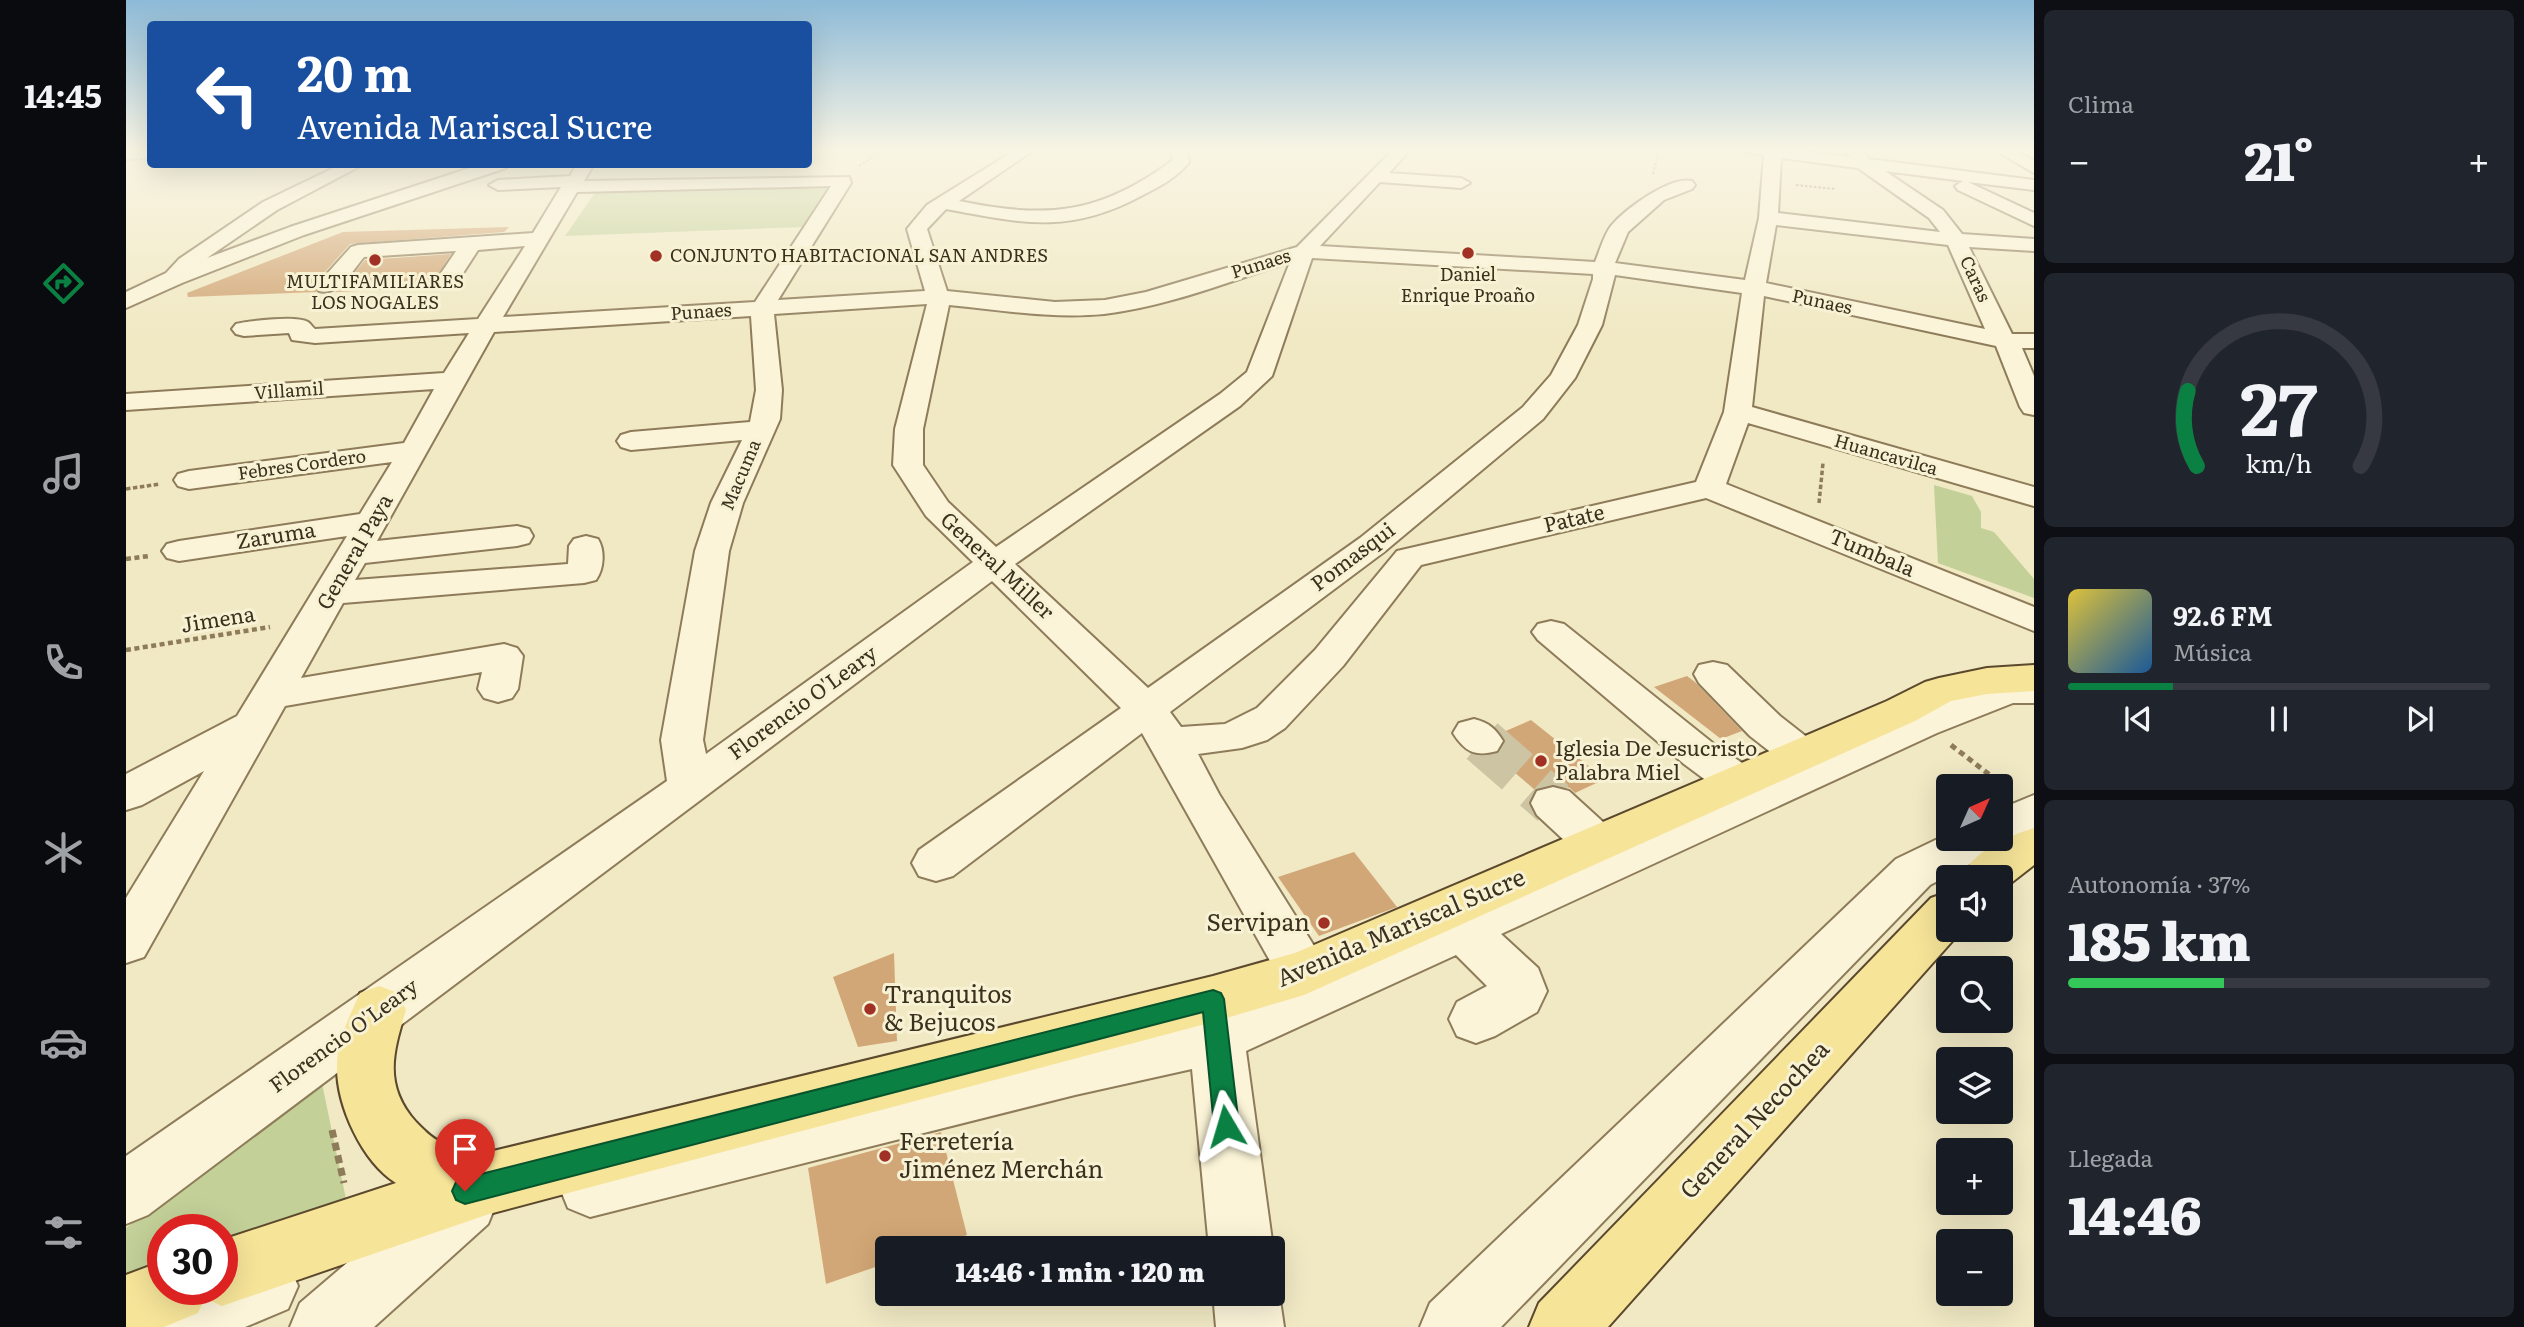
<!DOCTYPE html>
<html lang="es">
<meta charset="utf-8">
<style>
:root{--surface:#171b24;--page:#20242c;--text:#f1f3f6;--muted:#9ea1a6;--line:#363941;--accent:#0b8043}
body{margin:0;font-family:Literata,serif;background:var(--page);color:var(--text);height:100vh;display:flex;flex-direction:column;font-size:26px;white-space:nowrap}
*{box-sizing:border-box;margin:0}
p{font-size:23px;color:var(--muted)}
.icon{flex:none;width:38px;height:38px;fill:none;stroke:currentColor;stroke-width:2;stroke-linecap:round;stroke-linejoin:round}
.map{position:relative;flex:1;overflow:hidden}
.panel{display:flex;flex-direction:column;gap:10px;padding:10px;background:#0d0f14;width:490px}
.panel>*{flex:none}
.hud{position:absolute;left:21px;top:21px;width:665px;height:147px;border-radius:7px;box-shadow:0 7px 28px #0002;background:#1a4fa0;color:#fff;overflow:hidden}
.needle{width:46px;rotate:45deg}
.tools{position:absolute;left:1810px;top:774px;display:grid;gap:14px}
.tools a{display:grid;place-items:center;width:77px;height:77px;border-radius:7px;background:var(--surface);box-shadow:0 7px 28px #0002;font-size:35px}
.speed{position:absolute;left:21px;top:1214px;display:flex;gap:14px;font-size:35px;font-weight:700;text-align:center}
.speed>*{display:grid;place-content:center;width:91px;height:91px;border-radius:50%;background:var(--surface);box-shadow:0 7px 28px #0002;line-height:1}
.speed .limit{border:10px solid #d22;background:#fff;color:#111}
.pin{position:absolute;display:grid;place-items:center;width:60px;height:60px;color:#fff;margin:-72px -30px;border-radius:50% 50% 50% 0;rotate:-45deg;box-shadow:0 0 7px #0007}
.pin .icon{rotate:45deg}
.me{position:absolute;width:77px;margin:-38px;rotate:353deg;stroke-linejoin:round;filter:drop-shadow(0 0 5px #0008)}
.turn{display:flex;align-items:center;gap:24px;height:147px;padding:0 35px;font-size:32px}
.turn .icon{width:91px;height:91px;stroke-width:2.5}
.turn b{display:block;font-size:49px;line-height:60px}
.big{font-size:52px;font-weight:800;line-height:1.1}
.panel .widget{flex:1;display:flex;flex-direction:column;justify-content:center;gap:10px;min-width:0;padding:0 24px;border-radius:10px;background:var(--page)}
.panel .dial{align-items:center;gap:0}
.dial svg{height:182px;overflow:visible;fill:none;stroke:var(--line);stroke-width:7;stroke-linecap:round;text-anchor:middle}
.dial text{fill:var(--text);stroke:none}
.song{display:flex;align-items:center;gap:21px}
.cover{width:84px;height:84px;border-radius:10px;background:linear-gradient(135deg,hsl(50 70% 55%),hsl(210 70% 35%))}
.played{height:7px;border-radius:4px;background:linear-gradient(90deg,var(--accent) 25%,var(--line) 25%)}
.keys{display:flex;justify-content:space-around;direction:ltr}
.heat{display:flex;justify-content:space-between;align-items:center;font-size:38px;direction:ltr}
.charge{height:10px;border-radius:5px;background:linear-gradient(90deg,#34c759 37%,var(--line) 0)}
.trip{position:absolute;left:749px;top:1236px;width:410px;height:70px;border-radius:7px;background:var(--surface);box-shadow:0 7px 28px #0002;font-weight:800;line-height:70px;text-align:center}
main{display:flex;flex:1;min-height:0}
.dock{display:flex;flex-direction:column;width:126px;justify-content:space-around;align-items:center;background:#090b0e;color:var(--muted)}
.dock .icon{width:49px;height:49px}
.dock .on{color:var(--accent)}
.dock b{font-size:32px;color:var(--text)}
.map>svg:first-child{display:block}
</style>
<main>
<nav class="dock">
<b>14:45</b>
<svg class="icon on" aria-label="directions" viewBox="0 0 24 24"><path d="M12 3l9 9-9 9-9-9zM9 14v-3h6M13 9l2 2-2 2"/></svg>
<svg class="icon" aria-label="music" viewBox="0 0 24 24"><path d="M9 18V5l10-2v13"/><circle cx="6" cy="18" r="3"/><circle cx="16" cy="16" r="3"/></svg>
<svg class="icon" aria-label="phone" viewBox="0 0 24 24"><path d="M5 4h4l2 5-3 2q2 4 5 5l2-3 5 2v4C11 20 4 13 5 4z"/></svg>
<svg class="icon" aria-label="climate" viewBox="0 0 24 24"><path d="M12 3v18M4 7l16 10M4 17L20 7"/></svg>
<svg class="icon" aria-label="car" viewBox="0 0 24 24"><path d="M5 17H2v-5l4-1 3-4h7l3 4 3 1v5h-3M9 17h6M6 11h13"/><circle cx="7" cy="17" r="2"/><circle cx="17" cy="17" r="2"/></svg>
<svg class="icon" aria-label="filters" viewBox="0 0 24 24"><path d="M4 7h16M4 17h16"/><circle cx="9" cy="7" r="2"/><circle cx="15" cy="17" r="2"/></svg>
</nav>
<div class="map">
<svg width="1908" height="1327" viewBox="0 0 1908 1327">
<rect width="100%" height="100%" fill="#f1e9c4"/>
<!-- green -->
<g fill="#c3d097">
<polygon points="706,183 676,227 439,236 471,190"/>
<polygon points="1808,485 1846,496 1855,512 1855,528 1868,532 1908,579 1908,598 1812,563"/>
<polygon points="193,1069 220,1199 96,1247 96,1230 37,1230 37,1270 0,1284 0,1228"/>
</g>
<!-- building -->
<g fill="#d2a777">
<polygon points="383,227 378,232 224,244 188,284 191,292 62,297 61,293 217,232"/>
<polygon points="325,254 309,280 314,287 325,287 209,292 220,283 239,260"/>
<polygon points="1561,676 1569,682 1616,731 1595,739 1528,687"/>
<polygon points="1405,720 1479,779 1449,793 1444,788 1428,784 1409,790 1367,754 1373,752 1379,742 1375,733"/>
<polygon points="1228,852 1271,907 1193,936 1152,877"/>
<polygon points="768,953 771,1041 732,1047 707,977"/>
<polygon points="815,1132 841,1235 804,1248 761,1248 761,1263 700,1284 682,1168"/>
</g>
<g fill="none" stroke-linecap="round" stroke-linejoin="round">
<!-- minor-tunnel -->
<polyline stroke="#cdc4a3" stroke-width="47" stroke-dasharray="47 24" stroke-linecap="butt" points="1356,741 1427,803"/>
<defs>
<g id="minor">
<path d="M891,149H909L833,201C921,219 973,215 1047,160L1045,149H1061L1063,162C1052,177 1031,188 1015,196C942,235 896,223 820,209L801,229L821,291L929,302L979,300L1020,292L1171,247L1268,149H1285L1263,173L1335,178L1344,183L1335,188L1254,182L1194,246L1469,262C1474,250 1478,235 1485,226C1499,209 1544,176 1566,181L1569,185L1566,189L1538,200L1502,232L1489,263L1619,280L1633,218L1638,155L1619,152L1617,149H1660L1724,157L1719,149H1735L1743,159L1908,180V190L1842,182L1908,213V226L1832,190L1829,186L1837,181L1759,171L1817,210L1836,234L1908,239V251L1843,247L1886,334H1908V348H1896L1908,376V415L1898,413L1894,407L1870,346L1638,296L1626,407L1908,487V506L1622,423L1600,484L1908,607V631L1580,498L1295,565L1217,666L1159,728L1141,740L1116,748L1072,754L1093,794L1200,965L1301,922L1296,913L1304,899L1321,893L1343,903L1454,855L1411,815L1405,803L1411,791L1427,787L1443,791L1488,832L1492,839L1597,793L1558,764L1412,640L1406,632L1412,624L1425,621L1438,624L1588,744L1628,771L1632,778L1661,765L1624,736L1573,683L1568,674L1573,665L1587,662L1601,665L1654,716L1691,745L1695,751C1753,726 1846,677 1908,677V703H1887L1811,733L1375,934L1412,968L1421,991L1411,1012L1369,1036L1350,1043L1331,1036L1323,1019L1331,1002L1361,986L1330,955L1120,1051L1147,1248L1146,1250V1248H1083L1066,1069L949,1095L464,1217L442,1208L433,1186L442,1164L464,1155L949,1043L1062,1020L1061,1012L1069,995L1088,988L1107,995L1111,1004L1157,984L1016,733L827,876L810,881L793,876L786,863L793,850L995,708L866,581L22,1215L0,1224V1156L541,781L535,740L569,551L585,503L616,440L505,450L495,447L491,441L495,435L505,432L624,422L630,390L625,316L368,332L251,541L391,526L403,529L407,536L403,543L391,546L239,563L229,580L442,564L443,546L448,539L460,536L472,539C479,550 478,569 470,580L458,583L217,603L175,678L378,644L391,648L397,656L392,689L386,698L372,702L358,698L352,689L356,672L159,706L18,957L0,963V898L78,771L16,805L0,810V774L111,716L221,536L53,561L41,558L36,551L41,544L53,541L234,514L266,462L63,489L52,486L48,480L52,474L63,471L278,443L308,389L0,410V394L318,373L343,333L189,343L166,340L163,333L118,336L110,334L106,329L110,324C123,321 171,315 182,322C185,324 186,327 189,329L352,319L399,246L352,250L330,284H314L311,279L330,251L238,257C226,271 213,296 193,291L190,286L225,247L232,245L407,233L435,187L372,190L363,185L372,180L444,176L451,164H468L458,181L723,177L725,183L652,300L799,291L781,229L801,205ZM1655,158L1732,168L1803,218L1814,232L1652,213ZM705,186L629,302L377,317L451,192ZM1650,225L1822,245L1859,329L1640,283ZM1186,258L1467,274V279L1452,325L1425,375L1397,407L1234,538L1022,688L889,564L1114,406L1146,376ZM1164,262L1121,372L1094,394L870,547L822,502L797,465V429L823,305C875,310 927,319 978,314C1041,307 1104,281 1164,262ZM1489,275L1616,293L1598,412L1570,482L1271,551L1189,650L1131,708L1099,724L1055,727L1044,712L1258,552L1417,419L1449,378L1476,325ZM801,304L769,429L767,465L800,516L847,562L580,754L577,740L603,551L617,503L654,419L656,390L648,314Z"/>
<polygon points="1867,149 1886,149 1908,161 1908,173"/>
<polygon points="216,164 238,164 151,210 81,258 164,227 356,164 382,164 380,168 178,235 56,283 0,308 0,292 40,273 53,259 137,202"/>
<path d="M1348,719C1363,723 1369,728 1377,741L1371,751C1349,757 1339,752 1327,733L1333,723Z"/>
<polygon points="1908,795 1908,832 1874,846 1871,850 1804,885 1375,1327 1294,1327 1304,1303 1770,859 1822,834 1822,838 1874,838 1874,809"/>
<polygon points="340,1171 362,1180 371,1202 362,1224 248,1327 164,1327 174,1303 318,1180"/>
<polygon points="139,1253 162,1263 172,1286 162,1309 119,1327 0,1327 9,1303 42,1290 96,1290 96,1269"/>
<polygon points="1146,1276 1153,1293 1158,1327 1090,1327 1087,1293 1146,1293"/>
</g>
<g id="major">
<path d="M1908,665V691L1861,694L1825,701L1789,721L1178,995L1087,1022L363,1214L96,1306L79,1298L72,1313L38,1327H0V1275L37,1261V1290H96V1240L270,1183C236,1162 210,1105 211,1065C211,1041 224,1015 234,993L253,986L272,993L280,1010C267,1052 257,1085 290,1122C297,1129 305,1138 315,1142C330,1147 347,1149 363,1152L1087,976L1169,953L1761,701L1799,682L1813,678L1861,668Z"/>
<path d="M1908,828V865L1876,890L1874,877H1835C1849,850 1880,837 1908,828Z"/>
<polygon points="1822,892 1822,929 1837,929 1482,1327 1403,1327 1413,1303 1805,898"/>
</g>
</defs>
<!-- minor casing -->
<use href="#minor" stroke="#8d7b59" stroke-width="4"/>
<!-- major casing -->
<use href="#major" stroke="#5b482d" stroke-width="4"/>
<!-- path-far4 -->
<g stroke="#8d7b59" stroke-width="2" stroke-dasharray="2.5 2" stroke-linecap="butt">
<polyline points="0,160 24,159"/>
<polyline points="733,166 759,149"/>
<polyline points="1527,174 1533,149"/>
<polyline points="1670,185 1710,189"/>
</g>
<!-- path-far3 -->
<g stroke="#8d7b59" stroke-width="3.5" stroke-dasharray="4.5 2.5" stroke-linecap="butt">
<polyline points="0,489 34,484"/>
<polyline points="1693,503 1697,463"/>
</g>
<!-- path-far2 -->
<g stroke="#8d7b59" stroke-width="4.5" stroke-dasharray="5 3.5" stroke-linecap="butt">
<polyline points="0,559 23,556"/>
<polyline points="0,650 144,627"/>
</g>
<!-- path-far1 -->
<polyline stroke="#8d7b59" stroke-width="5" stroke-dasharray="6 4.5" stroke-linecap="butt" points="1825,745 1882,789"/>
<!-- path -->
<polyline stroke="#8d7b59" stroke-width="7" stroke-dasharray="8 5" stroke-linecap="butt" points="206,1130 218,1183"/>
<!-- minor -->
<use href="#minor" fill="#fbf4d8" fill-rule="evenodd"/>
<!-- major -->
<use href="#major" fill="#f6e499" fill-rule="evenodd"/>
</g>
<!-- sky -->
<linearGradient id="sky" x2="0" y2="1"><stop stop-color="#8dbad7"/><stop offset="0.45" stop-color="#f9f5e4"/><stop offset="1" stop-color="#f9f5e4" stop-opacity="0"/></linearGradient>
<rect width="1908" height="334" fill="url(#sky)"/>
<!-- route -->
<polygon fill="#0b8043" stroke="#07532c" stroke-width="2" points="1087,990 1095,993 1098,999 1113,1126 1109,1134 1100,1137 1092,1134 1088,1126 1077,1012 339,1204 330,1200 326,1191 330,1182 339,1178"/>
<!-- markers -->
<g fill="#a13124" stroke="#f8f2d4" stroke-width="2.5">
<circle cx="1342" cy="253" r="7"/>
<circle cx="530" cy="256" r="7"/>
<circle cx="249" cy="260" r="7"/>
<circle cx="1415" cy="761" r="7"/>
<circle cx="1198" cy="923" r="7"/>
<circle cx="744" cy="1009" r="7"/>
<circle cx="759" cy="1156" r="7"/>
</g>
<g text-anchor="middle" stroke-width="6" stroke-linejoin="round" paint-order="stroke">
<!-- far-poi labels -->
<g font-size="18" fill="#3c301e" stroke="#f8f2d4">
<text x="544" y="262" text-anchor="start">CONJUNTO HABITACIONAL SAN ANDRES</text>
<text x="1342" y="281">Daniel<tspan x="1342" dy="21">Enrique Proaño</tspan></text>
<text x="249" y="288">MULTIFAMILIARES<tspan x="249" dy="21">LOS NOGALES</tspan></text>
</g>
<!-- far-street labels -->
<g font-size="18" fill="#3c301e" stroke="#f8f2d4">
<text transform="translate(1135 264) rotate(-17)" y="6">Punaes</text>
<text transform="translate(1849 279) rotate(65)" y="6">Caras</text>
<text transform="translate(1696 302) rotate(12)" y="6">Punaes</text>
<text transform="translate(575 312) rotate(-4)" y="6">Punaes</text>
<text transform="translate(163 391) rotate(-4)" y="6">Villamil</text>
<text transform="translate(1760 455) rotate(16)" y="6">Huancavilca</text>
<text transform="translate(176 465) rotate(-8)" y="6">Febres Cordero</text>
<text transform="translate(615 475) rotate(-67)" y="6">Macuma</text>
</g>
<!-- street labels -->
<g font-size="21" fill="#3c301e" stroke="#f8f2d4">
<text transform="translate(1448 519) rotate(-13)" y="7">Patate</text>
<text transform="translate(150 536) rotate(-9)" y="7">Zaruma</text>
<text transform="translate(229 552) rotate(-60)" y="7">General Paya</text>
<text transform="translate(1746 553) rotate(23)" y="7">Tumbala</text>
<text transform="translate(1227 557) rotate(-37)" y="7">Pomasqui</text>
<text transform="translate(871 566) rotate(43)" y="7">General Miller</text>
<text transform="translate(92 620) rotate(-9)" y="7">Jimena</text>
<text transform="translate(677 703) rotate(-36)" y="7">Florencio O'Leary</text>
<text transform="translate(218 1036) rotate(-36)" y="7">Florencio O'Leary</text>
</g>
<!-- poi labels -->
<g font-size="21" fill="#3c301e" stroke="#f8f2d4" text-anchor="start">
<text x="1429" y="756">Iglesia De Jesucristo<tspan x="1429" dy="24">Palabra Miel</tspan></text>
</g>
<!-- near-poi labels -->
<g font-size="24" fill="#3c301e" stroke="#f8f2d4" text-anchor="start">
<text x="1184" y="931" text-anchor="end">Servipan</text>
<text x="758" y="1003">Tranquitos<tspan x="758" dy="28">&amp; Bejucos</tspan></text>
<text x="773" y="1150">Ferretería<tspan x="773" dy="28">Jiménez Merchán</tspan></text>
</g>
<!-- near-street labels -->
<g font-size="24" fill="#3c301e" stroke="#f8f2d4">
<text transform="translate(1275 928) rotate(-23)" y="8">Avenida Mariscal Sucre</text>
<text transform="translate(1629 1120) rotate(-47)" y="8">General Necochea</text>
</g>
</g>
</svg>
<div class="tools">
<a><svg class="needle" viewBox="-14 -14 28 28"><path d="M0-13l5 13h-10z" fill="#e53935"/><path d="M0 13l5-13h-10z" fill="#9ea1a6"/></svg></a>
<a><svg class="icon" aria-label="sound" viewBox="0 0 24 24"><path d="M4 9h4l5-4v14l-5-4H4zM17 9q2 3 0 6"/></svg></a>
<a><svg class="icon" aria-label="search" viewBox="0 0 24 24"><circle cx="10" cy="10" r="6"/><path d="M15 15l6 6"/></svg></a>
<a><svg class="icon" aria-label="layers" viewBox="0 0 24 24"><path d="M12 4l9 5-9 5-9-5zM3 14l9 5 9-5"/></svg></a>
<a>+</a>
<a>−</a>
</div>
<div class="speed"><div class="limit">30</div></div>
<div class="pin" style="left:339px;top:1191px;background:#d93025"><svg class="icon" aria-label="arrive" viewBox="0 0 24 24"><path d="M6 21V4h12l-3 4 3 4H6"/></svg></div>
<svg class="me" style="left:1100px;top:1126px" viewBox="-20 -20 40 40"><path d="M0-17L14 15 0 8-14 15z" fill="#0b8043" stroke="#fff" stroke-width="4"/></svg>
<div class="trip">14:46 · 1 min · 120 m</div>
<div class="hud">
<div class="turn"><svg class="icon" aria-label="left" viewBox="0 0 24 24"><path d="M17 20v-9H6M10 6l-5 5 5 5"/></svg><div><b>20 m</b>Avenida Mariscal Sucre</div></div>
</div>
</div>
<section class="panel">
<div class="widget"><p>Clima</p>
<div class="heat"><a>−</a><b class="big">21°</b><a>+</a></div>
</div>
<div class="widget dial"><svg viewBox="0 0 100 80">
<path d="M14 69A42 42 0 1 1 86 69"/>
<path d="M14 69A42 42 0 0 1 10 36" stroke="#0b8043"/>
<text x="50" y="56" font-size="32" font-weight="700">27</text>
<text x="50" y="72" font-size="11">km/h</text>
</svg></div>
<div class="widget">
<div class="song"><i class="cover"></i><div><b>92.6 FM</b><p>Música</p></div></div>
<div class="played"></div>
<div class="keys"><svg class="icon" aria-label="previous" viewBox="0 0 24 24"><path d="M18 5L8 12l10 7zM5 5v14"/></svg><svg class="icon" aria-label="pause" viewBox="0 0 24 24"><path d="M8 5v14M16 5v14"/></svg><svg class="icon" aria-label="next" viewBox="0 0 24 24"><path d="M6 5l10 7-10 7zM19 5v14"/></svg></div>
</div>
<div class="widget"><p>Autonomía · 37%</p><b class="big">185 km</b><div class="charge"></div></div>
<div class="widget"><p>Llegada</p><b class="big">14:46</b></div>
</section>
</main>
